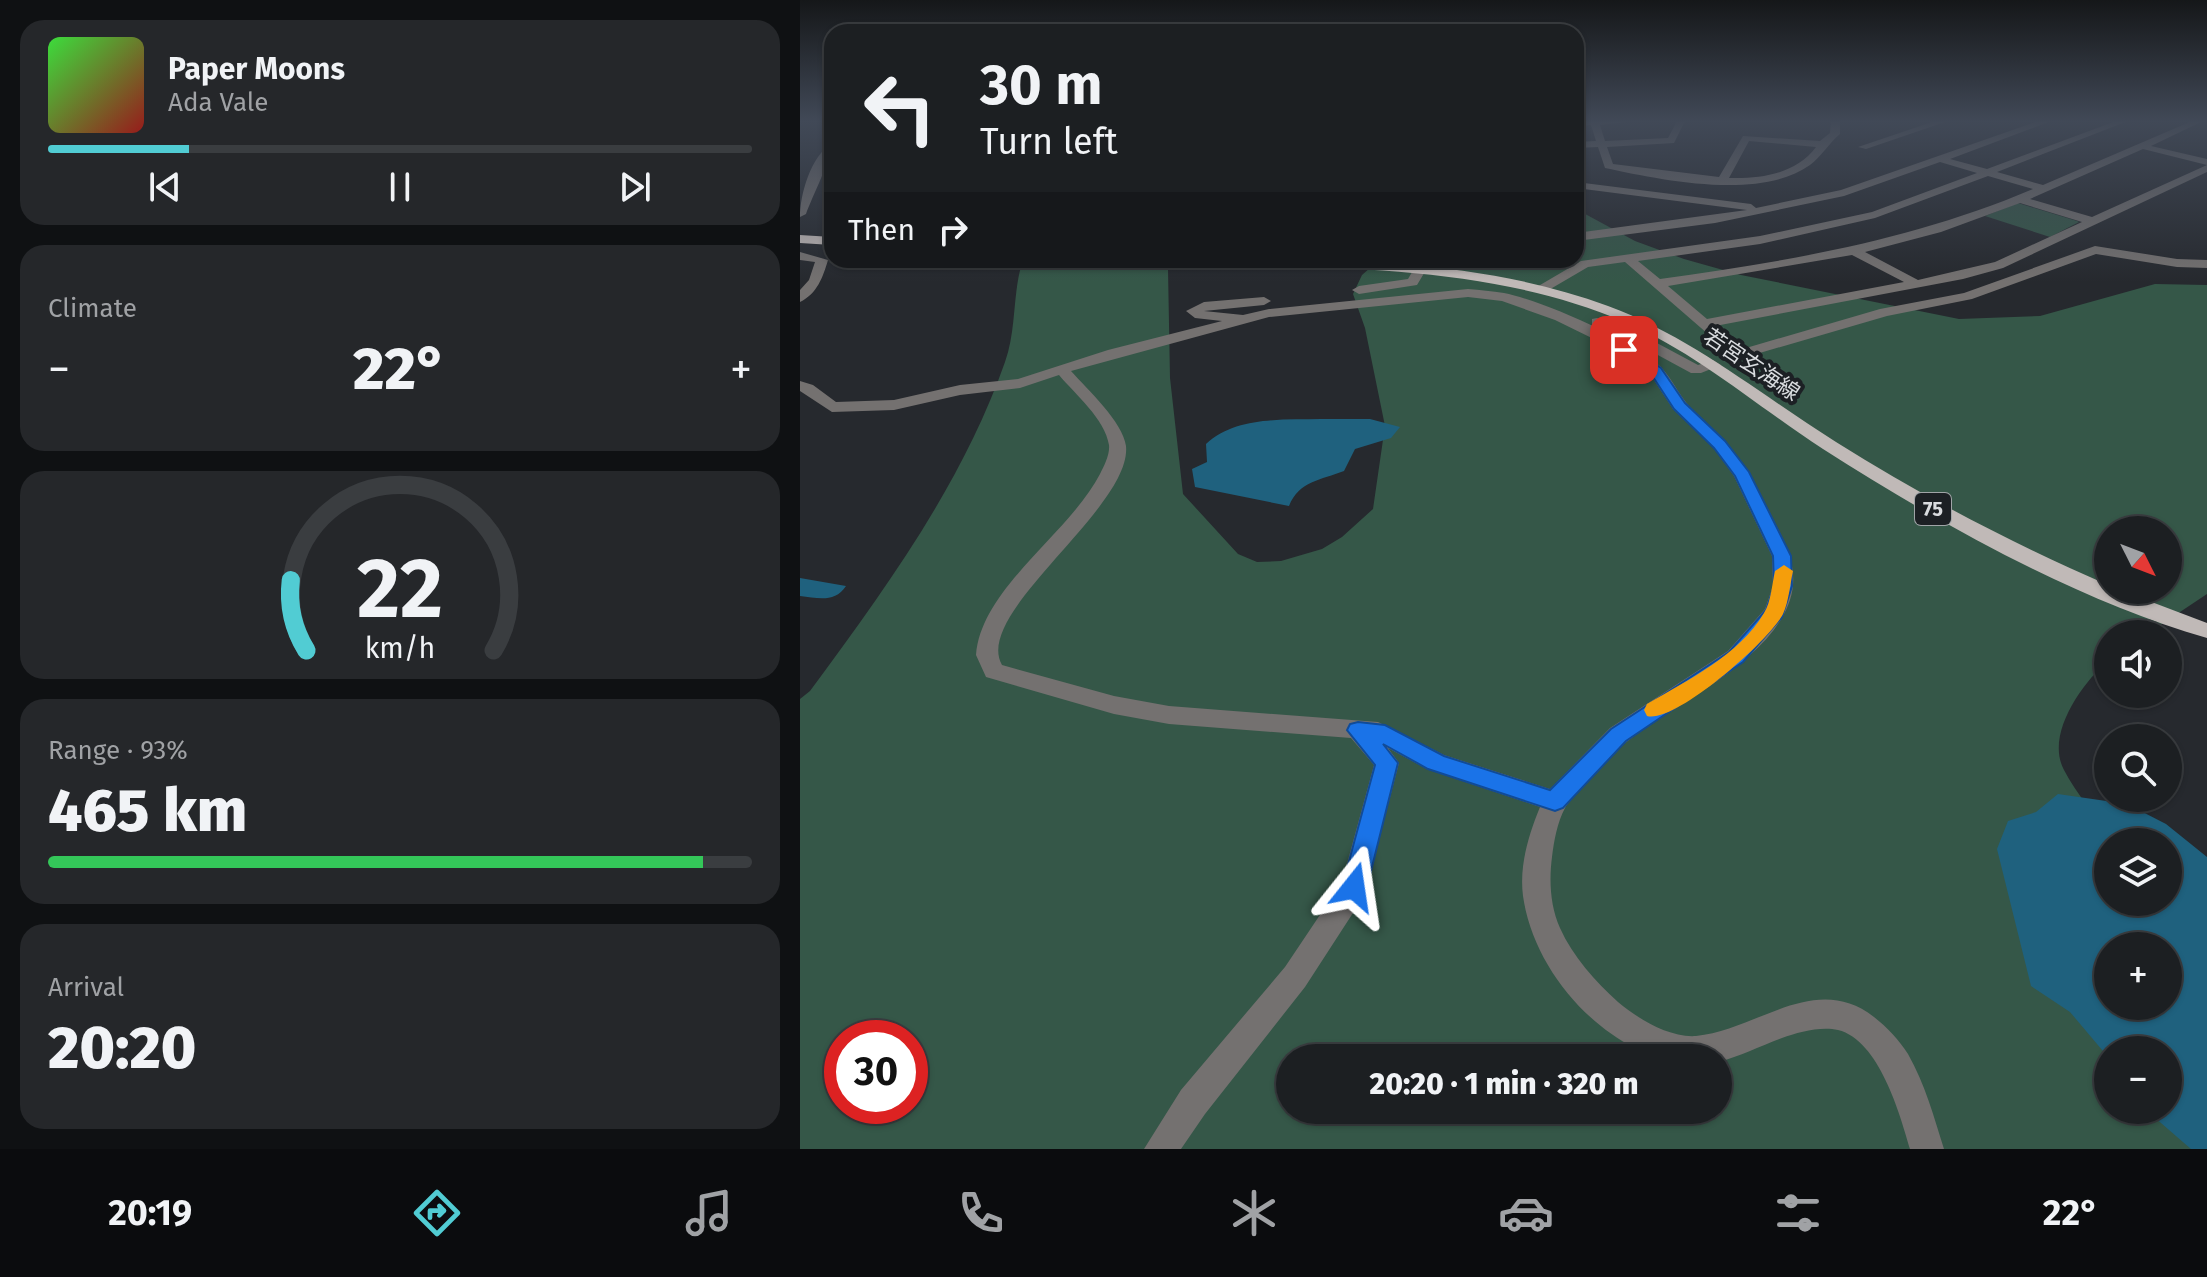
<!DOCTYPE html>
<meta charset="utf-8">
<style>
:root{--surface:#1c1f22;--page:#25272a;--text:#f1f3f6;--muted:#a0a2a5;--line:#3a3d40;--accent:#51ccd3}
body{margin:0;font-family:"Fira Sans","Noto Sans JP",sans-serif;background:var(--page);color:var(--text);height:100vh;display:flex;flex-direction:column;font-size:30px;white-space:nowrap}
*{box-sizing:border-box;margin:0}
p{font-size:26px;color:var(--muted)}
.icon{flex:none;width:44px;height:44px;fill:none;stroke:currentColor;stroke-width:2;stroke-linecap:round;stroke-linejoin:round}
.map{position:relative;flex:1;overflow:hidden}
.details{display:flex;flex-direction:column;gap:20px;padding:20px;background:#0f1113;width:800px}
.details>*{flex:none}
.banner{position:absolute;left:24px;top:24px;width:760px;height:244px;border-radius:24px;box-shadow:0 2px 6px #0004,0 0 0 2px var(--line);background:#1c1f22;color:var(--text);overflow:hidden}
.needle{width:52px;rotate:132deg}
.tools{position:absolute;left:1294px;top:516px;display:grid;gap:16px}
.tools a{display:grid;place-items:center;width:88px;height:88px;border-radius:50%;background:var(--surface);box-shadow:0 2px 6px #0004,0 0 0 2px var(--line);font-size:40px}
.speed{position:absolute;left:24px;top:1020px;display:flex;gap:16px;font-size:40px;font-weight:700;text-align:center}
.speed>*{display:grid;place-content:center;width:104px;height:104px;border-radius:50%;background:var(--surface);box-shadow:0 2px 6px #0004,0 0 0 2px var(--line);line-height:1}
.speed .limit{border:12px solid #d22;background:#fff;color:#111}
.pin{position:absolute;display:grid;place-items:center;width:68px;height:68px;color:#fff;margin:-34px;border-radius:16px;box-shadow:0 4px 12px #0006}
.me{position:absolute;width:88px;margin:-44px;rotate:15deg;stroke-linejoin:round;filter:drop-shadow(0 0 6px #0008)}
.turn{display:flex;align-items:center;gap:28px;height:168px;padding:0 24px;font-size:36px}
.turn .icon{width:104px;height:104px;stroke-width:2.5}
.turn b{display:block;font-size:56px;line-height:68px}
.then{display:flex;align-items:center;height:76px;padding:0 24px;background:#0003;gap:16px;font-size:30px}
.big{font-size:60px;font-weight:800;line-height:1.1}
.details .widget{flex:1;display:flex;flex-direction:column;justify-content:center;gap:12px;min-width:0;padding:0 28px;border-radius:24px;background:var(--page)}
.details .dial{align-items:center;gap:0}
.dial svg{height:208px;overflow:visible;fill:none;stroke:var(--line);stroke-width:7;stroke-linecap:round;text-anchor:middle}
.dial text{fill:var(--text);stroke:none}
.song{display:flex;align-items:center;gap:24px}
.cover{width:96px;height:96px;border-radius:12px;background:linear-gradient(135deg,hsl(120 70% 55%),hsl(0 70% 35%))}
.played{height:8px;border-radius:4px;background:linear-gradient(90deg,var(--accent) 20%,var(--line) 20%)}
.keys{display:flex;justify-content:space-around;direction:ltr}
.heat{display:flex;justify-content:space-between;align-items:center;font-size:44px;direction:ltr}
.charge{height:12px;border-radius:6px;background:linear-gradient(90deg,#34c759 93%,var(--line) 0)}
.trip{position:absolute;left:476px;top:1044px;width:456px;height:80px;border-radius:40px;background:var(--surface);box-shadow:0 2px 6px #0004,0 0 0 2px var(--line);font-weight:800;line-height:80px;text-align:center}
.tabs{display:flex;height:128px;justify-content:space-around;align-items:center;background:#0b0c0e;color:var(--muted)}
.tabs .icon{width:56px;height:56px}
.tabs .active{color:var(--accent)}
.tabs b{font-size:36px;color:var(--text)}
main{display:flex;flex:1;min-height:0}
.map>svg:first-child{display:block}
</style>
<main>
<section class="details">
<div class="widget">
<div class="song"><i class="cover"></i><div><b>Paper Moons</b><p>Ada Vale</p></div></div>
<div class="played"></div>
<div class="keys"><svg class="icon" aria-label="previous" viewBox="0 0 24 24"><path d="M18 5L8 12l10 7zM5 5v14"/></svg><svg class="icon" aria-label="pause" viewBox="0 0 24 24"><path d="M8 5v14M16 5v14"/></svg><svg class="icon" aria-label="next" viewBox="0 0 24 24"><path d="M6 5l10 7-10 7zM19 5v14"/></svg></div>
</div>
<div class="widget"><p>Climate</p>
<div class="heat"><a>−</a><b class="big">22°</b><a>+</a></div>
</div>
<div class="widget dial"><svg viewBox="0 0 100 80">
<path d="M14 69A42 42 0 1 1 86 69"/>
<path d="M14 69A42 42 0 0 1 8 42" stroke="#51ccd3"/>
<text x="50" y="56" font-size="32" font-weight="700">22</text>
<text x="50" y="72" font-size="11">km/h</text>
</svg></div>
<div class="widget"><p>Range · 93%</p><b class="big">465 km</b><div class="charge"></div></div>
<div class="widget"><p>Arrival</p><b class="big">20:20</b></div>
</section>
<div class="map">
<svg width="1407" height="1149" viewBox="0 0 1407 1149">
<rect width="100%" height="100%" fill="#26292e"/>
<!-- green -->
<g fill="#355748" fill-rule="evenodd">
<polygon points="1218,203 1277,221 1279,222 1250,237 1185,216"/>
<path d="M776,209L835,241L884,259L941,275L1159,319L1240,316L1355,284L1407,285V594L1347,634H1308V661C1282,683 1245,735 1264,770C1276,794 1297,815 1307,840C1313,856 1308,884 1308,902H1367L1407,1149H0V699L10,691C86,588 162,484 205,362C217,329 212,292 223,260H372L368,269L370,378L383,494L438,554L457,562L481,561L522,549L542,537L573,509L585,426L565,328L553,294L562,275L579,260H776ZM1308,530H1368V590H1308ZM1308,946H1368V1006H1308ZM42,1038H110V1106H42ZM1308,1050H1368V1110H1308ZM490,1058H918V1110H490Z"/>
</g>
<!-- water -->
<g fill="#1f617e" fill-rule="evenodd">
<path d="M521,419H570L600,427L591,438L555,449L544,471C521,480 499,481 489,506L395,487L392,469L407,462L406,444C436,416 483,420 521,419Z"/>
<path d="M0,578L46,586C35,603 18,598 0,596Z"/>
<path d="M1258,794L1327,804L1366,824L1407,857V1149H1391L1346,1110H1368V1050H1308V1057L1270,1012L1231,986L1197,849L1208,821L1236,812ZM1308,842H1368V902H1308ZM1308,946H1368V1006H1308Z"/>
</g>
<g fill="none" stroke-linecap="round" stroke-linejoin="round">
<!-- minor -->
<g fill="#747170" fill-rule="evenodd">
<path d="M776,121H835L800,125L805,141L868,138L877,121H885L874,143L807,147L813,164L919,177L943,136L1020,141L1030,133L1031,121H1040V134C1029,143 1021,157 1010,165C960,201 862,180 805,168L798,147L776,148V142L796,141L791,125L776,126ZM949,141L1016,147C996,174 961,179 929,178Z"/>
<polygon points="1135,121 1148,121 1066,149 1058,147"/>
<path d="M1238,121H1251L1150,159L1187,169L1316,121H1328L1197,172L1243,185L1392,121H1403L1351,146L1407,159V172L1203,268L1163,279L915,326L946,348L1080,309L1164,293L1295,246L1377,259L1407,260V268L1377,267L1296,254L1172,299L1087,316L946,357L931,354L825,262L788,267L747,291L735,288L781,261L960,236L1072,212L1177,173L1140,162L1044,196L915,223L776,241V233L947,210L776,188V182L951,204L956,208L1041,190ZM1343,149L1407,165L1292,217L1230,199ZM1188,176L1233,189C1113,240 990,261 860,279L838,261L960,244L1075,218ZM1220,203L1282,222L1195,262L1118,280L1065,252L1141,232ZM1052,255L1104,282L907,319L868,286Z"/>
<path d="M32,143C32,158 12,197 6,214L0,217C0,194 11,156 32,143Z"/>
<path d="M0,252L28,260C23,277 17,294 0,302V290L9,280L15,262L0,260Z"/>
<polygon points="620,266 626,270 617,285 559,294 552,290 559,286 608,279 615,267"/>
<path d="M668,289C680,290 692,291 704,293C743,301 832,340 861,367C874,381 881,400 896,413C930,444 952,475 972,517C983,539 995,559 993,585C987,653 878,702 829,740C815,751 774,793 765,808C757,823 754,841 752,857C749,880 750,906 760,928C773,957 795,981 818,1002C837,1018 869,1038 896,1036C957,1030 1015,971 1074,1017C1087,1027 1099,1040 1108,1054C1125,1084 1134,1117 1144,1149H1110C1100,1114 1079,1040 1038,1030C1021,1026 998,1032 982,1038C960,1046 941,1056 918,1062V1058C898,1058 876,1061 857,1058C849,1057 842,1051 835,1048C779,1020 732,959 723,896C719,865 729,834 740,807L627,769L588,748L599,763L564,896L505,987L405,1114L381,1149H344L381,1090L485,967L542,882L574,765L551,738L369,724L314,714L186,677L176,655C181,588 269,534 300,474C304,466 310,455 309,445C305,419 275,394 259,375L220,388L160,395L94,410L32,412L0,391V381L13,385L36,402L94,400L160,385L218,379L308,350L422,321L395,318L386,311L404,302L464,297L471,301L464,305L404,311L443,315L469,309ZM668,297L702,301L755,320L804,344L850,374L873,409L914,448L934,476L972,556L973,586L965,609L928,651L810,728L750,789L644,755L578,722L369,706L314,696L202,665C172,613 332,508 326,446C323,422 287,389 271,371L469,317Z"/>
<polygon points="797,318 842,335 898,365 913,360 921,365 901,373 891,373 832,341 792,325 792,319"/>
</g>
<!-- major -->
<g fill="#c0b9b7" fill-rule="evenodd">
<polygon points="0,235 32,237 32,245 0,243"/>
<path d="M427,260C555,260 687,261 808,306C892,337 961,395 1036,442C1123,497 1214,544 1308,585V590H1320L1407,623V638C1277,601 1137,522 1023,449C958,407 897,353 825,322C701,269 565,269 433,264Z"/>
</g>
</g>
<!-- sky -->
<linearGradient id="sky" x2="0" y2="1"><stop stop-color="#151719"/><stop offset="0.43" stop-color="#414957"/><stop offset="1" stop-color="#414957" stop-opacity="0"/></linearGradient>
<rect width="1407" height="282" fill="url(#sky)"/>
<!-- route -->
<polygon fill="#1a73e8" stroke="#114b97" stroke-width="2" points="820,347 829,347 861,368 885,403 925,441 949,472 991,556 992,586 982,617 943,662 826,741 763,808 755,811 628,769 583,744 598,763 567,887 563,895 554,898 545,895 542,887 575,765 547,730 550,724 558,722 585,725 644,756 750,790 811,729 929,652 966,610 974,586 973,556 935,476 914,448 874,409 851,374 820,353"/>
<!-- slow -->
<path fill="#f59e0b" d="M984,565L993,571C990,584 989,601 983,614C970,640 875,724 847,716L844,710L847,704C888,680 939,655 964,613C971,602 972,584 975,571Z"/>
<g text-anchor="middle" stroke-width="8" stroke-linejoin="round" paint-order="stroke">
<!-- shield labels -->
<rect fill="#1c2024" stroke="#a0a4a7" stroke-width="2" x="1115" y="493" width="36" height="32" rx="6"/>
<g font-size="20" font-weight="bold" fill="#d9dcdf">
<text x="1133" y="516">75</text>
</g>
<!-- street labels -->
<g font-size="22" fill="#d9dcdf" stroke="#1c2024">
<text transform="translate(952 364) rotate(34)" y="8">若宮玄海線</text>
</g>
</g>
</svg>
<div class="tools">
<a><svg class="needle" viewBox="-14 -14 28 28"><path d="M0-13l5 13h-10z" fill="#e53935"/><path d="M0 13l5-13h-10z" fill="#a0a2a5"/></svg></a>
<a><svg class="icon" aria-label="sound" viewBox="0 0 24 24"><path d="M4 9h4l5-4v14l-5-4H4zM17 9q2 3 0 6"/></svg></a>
<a><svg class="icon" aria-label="search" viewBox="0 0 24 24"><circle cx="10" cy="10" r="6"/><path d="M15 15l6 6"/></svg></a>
<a><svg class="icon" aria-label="layers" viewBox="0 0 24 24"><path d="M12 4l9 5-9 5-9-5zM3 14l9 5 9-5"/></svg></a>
<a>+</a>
<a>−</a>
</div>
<div class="speed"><div class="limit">30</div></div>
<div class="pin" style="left:824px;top:350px;background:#d93025"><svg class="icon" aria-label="arrive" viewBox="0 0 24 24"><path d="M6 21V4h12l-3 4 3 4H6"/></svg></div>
<svg class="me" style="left:554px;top:887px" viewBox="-20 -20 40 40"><path d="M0-17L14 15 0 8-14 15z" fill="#1a73e8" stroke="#fff" stroke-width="4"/></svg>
<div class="trip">20:20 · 1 min · 320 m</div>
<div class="banner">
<div class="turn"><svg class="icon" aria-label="left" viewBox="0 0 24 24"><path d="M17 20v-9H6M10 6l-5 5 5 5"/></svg><div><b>30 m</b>Turn left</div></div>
<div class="then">Then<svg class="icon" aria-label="right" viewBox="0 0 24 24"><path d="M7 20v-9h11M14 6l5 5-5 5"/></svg></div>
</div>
</div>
</main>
<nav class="tabs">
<b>20:19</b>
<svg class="icon active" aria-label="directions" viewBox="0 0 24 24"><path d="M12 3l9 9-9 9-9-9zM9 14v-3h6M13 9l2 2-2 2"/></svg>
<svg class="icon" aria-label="music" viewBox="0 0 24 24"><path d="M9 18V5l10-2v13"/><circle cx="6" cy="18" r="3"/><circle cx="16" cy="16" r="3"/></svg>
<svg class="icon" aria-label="phone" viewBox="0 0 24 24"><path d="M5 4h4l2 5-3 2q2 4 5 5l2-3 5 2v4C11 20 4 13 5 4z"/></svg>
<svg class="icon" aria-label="climate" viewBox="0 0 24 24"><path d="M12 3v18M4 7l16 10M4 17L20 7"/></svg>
<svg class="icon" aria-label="car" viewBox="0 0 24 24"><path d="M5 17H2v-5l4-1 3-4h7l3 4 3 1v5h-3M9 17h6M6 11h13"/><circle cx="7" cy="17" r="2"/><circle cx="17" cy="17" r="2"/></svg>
<svg class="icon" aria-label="filters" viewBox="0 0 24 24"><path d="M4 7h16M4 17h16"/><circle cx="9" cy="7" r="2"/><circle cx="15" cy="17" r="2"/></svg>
<b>22°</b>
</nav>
